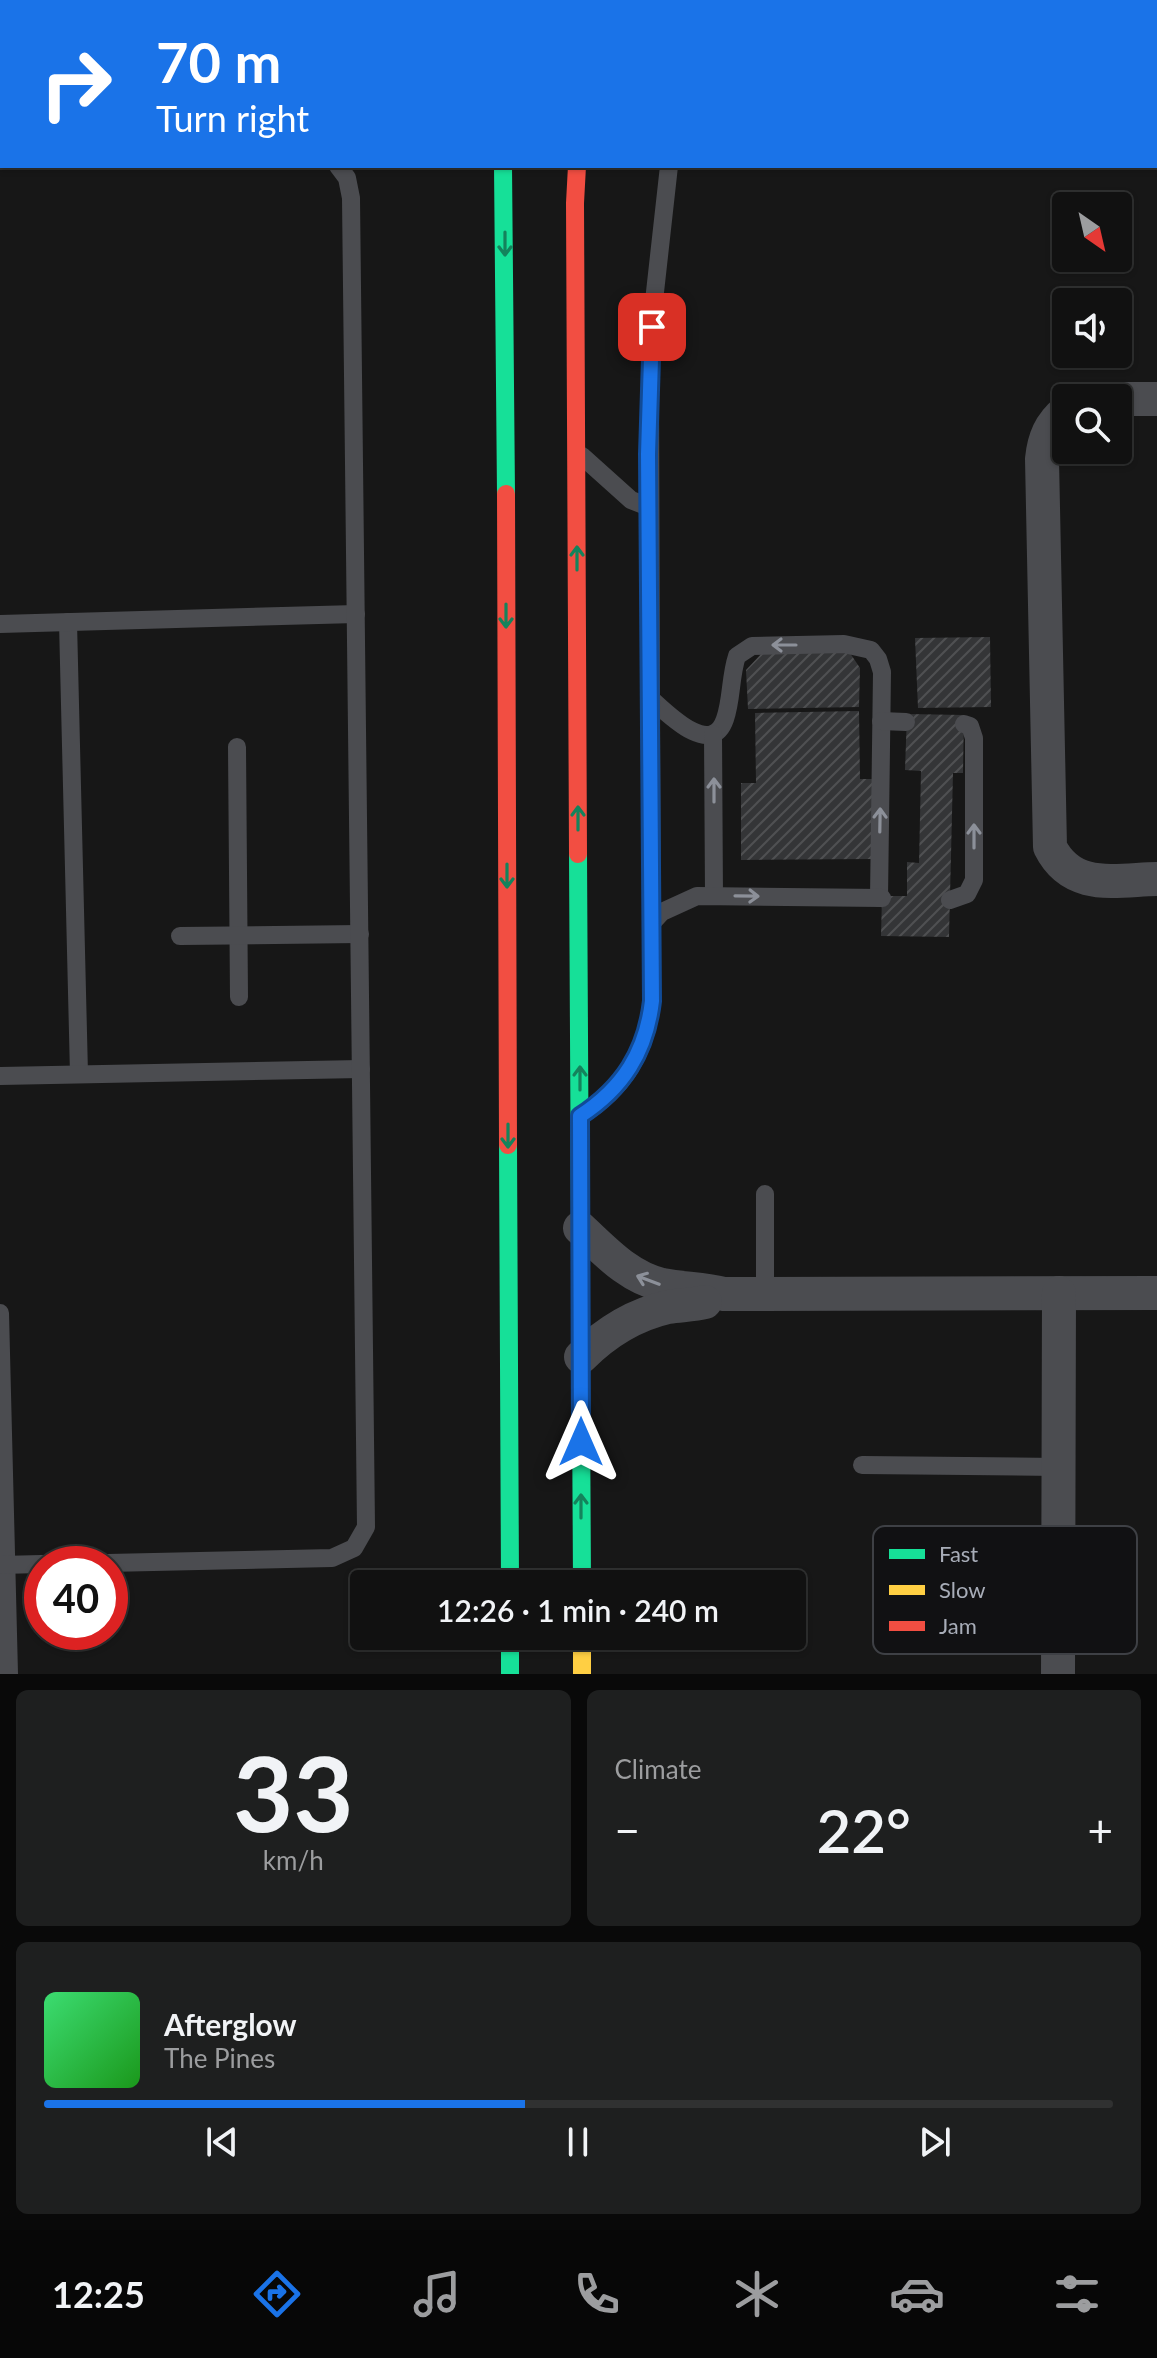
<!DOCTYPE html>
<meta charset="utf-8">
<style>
:root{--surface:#111;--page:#1e1f1f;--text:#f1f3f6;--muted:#9c9d9f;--line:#303131;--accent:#1a73e8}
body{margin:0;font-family:Lato,sans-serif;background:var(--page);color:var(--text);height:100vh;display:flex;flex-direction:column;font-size:30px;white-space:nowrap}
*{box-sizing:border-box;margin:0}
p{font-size:26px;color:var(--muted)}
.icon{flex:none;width:44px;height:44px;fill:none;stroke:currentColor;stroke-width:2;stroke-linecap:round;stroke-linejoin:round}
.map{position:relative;height:1674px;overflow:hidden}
.drawer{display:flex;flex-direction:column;gap:16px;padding:16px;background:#090909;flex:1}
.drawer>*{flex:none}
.banner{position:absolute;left:0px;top:0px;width:1158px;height:168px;box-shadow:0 2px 6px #0004,0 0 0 2px var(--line);background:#1a73e8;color:#fff;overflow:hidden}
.needle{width:52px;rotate:146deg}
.fabs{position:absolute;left:1052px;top:192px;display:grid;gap:16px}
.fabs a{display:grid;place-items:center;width:80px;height:80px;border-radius:8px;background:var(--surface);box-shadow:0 2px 6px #0004,0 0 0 2px var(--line);font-size:40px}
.speed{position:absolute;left:24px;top:1546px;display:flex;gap:16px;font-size:40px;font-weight:700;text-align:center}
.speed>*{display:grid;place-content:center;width:104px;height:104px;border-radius:50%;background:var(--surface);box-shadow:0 2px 6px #0004,0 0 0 2px var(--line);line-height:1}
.speed .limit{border:12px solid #d22;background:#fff;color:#111}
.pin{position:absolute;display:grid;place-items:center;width:68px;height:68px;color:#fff;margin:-34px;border-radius:16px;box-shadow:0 4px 12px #0006}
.me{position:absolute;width:88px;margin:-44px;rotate:0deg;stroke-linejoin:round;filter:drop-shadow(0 0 6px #0008)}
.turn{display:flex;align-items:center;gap:28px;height:168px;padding:0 24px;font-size:36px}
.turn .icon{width:104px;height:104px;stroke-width:2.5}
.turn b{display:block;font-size:56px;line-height:68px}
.big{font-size:60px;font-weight:600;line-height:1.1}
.drawer .widget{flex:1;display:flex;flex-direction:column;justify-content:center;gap:12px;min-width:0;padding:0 28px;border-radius:12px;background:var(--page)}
.drawer .dial{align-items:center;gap:0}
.dial b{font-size:104px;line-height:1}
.song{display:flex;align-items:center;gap:24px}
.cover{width:96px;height:96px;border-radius:12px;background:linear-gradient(135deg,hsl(140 70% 55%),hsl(120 70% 35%))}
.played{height:8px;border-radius:4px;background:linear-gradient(90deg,var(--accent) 45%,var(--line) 45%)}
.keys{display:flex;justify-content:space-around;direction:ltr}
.heat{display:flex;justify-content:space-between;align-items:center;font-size:44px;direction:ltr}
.drawer .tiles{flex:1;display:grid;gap:16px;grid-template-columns:1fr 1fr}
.widget:last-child{grid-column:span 2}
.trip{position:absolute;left:350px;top:1570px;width:456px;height:80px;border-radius:8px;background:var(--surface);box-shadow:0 2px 6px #0004,0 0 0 2px var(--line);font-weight:600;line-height:80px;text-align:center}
.menu{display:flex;height:128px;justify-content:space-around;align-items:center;background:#070707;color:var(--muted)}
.menu .icon{width:56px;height:56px}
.menu .active{color:var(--accent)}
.menu b{font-size:36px;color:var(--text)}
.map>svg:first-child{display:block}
</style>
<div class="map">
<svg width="1157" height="1674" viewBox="0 0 1157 1674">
<defs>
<pattern id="building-hatch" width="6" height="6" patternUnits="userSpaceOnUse" patternTransform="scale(2)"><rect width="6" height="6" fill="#343537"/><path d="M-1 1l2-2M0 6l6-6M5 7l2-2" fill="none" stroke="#4f5052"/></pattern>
</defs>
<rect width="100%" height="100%" fill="#171717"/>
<!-- building -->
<g fill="url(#building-hatch)">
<polygon points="990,637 991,707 918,708 915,638"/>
<polygon points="764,651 850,653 860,668 859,707 748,709 746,670"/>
<polygon points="859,711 860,779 875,779 875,859 741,860 741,783 756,783 755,713"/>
<polygon points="907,714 964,715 963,773 953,773 949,937 881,936 882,896 907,896 907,862 919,863 921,771 905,770"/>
</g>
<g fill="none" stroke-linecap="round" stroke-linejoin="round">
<!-- lane -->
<g stroke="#4b4c50" stroke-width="18">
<polyline points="699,2 700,0"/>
<polyline points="0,156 2,155"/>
<polyline points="582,456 631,500 649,507"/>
<polyline points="68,622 79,1074"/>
<polyline points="0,624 356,614"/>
<path d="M649,697C665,711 711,760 725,719C732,699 730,677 737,656L752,646L844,644L871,650L878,659L882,672L879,898"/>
<polyline points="881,721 906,722"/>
<polyline points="713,734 714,896"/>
<polyline points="237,747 239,997"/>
<polyline points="950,900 967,894 974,880 974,738 970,726 964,724"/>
<polyline points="651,924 662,912 697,896 882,898"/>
<polyline points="180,936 360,934"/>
<polyline points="0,1076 361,1069"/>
<path d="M584,1114C626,1087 647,1049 652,1001L650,378L654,301L669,166"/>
<polyline points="765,1295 765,1194"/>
<polyline points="0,1313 9,1674"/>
<polyline points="862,1465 1058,1467"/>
<polyline points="62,1564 332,1558 354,1548 366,1527 351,198 347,178 338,166"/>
<polyline points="0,1565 42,1564"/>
</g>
<!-- street -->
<g stroke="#4b4c50" stroke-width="34">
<polyline points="1118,399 1157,399"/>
<path d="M1066,411C1050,424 1044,439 1042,459L1050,847C1072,891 1114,880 1157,879"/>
<path d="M580,1228C605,1251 628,1277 662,1285C683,1289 704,1289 724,1294L1157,1293"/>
<path d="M581,1357C605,1333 633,1315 668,1307C680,1305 693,1305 705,1302"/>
<polyline points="1058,1674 1059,1293"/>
</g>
<!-- fast -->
<g stroke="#16e098" stroke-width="18">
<polyline points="503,166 506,494"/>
<polyline points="578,854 582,1584"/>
<polyline points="508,1145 510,1584"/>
<polyline points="510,1636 510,1674"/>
</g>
<!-- slow -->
<g stroke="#ffcf43" stroke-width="18">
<polyline points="469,0 474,2"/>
<polyline points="582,1636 582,1674"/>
</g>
<!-- jam -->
<g stroke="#f24e42" stroke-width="18">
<polyline points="601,2 606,0"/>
<polyline points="577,166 575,203 578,854"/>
<polyline points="506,494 508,1145"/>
</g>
</g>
<!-- one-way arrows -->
<defs><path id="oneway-shaft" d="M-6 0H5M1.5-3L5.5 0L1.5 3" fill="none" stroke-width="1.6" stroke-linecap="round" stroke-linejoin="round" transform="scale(2)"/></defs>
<g stroke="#14835c">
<use href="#oneway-shaft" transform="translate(505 244) rotate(90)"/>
<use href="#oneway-shaft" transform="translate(577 558) rotate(-90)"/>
<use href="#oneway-shaft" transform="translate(506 616) rotate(90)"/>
<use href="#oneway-shaft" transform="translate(578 818) rotate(-90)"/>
<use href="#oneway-shaft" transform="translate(507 876) rotate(90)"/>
<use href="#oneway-shaft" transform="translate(580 1078) rotate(-90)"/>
<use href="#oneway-shaft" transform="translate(508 1136) rotate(90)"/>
<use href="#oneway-shaft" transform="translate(581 1506) rotate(-90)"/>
</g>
<g stroke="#8c9099">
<use href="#oneway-shaft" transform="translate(784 645) rotate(180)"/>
<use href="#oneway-shaft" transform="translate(714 790) rotate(-90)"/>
<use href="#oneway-shaft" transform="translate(880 820) rotate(-89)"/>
<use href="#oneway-shaft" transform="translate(974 836) rotate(-90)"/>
<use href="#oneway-shaft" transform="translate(747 896) rotate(1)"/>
<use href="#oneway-shaft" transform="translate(648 1280) rotate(-159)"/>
</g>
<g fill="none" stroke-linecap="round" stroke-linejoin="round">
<defs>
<path id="route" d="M581,1442L580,1116C623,1088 646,1052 652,1001L648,454L652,327"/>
</defs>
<!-- route casing -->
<use href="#route" stroke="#114b97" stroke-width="20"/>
<!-- route -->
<use href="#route" stroke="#1a73e8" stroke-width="14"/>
</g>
<!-- legend -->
<rect x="873" y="1526" width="264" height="128" rx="12" fill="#111113" stroke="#3e4045" stroke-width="2"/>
<rect x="889" y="1549" width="36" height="10" fill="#16e098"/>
<rect x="889" y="1585" width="36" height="10" fill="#ffcf43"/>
<rect x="889" y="1621" width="36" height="10" fill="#f24e42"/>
<g font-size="22" fill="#a8adb8">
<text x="939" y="1562">Fast</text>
<text x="939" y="1598">Slow</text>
<text x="939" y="1634">Jam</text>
</g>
</svg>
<div class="fabs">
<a><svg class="needle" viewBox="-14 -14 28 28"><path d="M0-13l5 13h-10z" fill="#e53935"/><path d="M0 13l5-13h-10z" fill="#9c9d9f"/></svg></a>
<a><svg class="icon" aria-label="sound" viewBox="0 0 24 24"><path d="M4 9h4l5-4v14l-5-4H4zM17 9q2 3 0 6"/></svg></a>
<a><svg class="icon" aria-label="search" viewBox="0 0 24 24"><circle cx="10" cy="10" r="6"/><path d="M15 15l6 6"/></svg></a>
</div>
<div class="speed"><div class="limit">40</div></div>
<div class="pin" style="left:652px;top:327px;background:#d93025"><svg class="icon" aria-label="arrive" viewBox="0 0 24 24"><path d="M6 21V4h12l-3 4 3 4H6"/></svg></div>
<svg class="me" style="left:581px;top:1442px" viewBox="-20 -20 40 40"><path d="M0-17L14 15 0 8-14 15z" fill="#1a73e8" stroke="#fff" stroke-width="4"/></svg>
<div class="trip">12:26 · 1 min · 240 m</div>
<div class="banner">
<div class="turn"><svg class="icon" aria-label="right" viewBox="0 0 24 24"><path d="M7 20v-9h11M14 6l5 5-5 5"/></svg><div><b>70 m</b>Turn right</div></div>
</div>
</div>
<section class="drawer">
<div class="tiles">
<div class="widget dial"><b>33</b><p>km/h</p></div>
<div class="widget"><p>Climate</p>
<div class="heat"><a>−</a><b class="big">22°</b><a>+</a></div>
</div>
<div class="widget">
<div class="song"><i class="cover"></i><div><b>Afterglow</b><p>The Pines</p></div></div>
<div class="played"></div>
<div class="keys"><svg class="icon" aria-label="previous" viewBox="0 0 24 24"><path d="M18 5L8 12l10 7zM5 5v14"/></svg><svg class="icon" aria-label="pause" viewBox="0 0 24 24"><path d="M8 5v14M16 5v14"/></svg><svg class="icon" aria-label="next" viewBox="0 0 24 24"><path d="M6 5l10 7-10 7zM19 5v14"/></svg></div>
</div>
</div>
</section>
<nav class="menu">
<b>12:25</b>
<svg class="icon active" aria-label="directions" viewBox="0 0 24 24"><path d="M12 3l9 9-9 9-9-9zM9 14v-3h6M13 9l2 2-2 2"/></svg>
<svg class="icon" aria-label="music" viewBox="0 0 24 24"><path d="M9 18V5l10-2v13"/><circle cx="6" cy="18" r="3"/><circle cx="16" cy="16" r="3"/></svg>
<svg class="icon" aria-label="phone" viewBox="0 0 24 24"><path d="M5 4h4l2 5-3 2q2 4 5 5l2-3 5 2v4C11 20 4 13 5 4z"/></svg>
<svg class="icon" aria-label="climate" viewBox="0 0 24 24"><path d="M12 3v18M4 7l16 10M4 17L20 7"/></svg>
<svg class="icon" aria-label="car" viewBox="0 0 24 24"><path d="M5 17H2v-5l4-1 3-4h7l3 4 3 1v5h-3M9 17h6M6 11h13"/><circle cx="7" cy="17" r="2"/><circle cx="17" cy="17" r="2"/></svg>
<svg class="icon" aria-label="filters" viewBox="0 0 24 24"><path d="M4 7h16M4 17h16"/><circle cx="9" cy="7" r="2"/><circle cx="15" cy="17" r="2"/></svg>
</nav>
